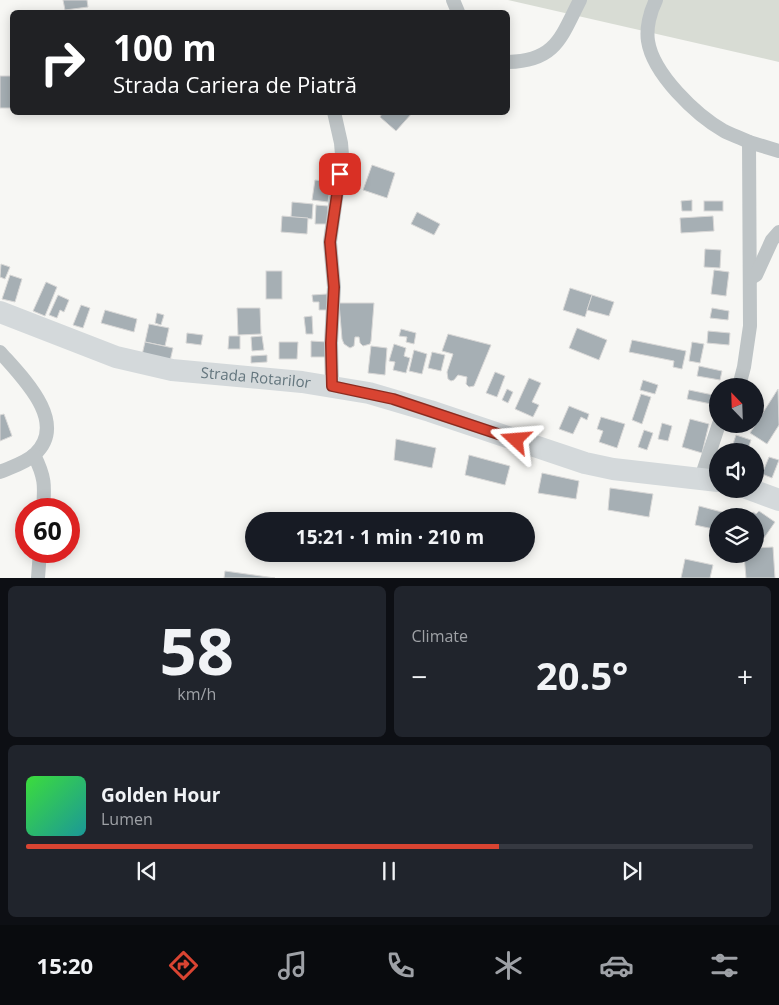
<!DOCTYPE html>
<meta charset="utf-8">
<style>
:root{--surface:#171b24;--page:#20242c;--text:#f1f3f6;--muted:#9ea1a6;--line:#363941;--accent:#d94432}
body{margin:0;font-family:"Open Sans",sans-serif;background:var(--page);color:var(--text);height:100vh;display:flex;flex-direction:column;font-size:19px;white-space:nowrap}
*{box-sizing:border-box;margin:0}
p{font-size:16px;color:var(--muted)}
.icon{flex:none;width:28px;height:28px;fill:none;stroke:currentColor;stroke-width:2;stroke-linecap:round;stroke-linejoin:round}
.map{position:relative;height:578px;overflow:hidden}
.drawer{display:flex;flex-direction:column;gap:8px;padding:8px;background:#0d0f14;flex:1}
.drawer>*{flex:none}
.hud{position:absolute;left:10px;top:10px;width:500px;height:105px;border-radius:8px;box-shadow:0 2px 12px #0003;background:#202124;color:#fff;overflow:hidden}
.needle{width:32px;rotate:337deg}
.fabs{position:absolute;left:709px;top:378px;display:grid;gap:10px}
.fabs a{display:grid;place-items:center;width:55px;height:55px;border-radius:50%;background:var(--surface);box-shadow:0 2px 12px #0003;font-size:25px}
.speed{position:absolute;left:15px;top:498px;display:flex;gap:10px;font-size:25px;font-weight:700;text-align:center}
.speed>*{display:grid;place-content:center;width:65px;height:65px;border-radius:50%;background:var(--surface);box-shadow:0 2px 12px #0003;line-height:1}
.speed .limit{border:8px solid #d22;background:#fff;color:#111}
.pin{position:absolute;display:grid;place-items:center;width:42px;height:42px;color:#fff;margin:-21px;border-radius:10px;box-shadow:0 2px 8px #0006}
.me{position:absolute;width:55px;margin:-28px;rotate:289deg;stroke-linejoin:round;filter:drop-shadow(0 0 4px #0008)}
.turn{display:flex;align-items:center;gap:18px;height:105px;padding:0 20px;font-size:22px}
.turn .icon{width:65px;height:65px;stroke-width:2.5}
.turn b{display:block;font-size:35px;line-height:42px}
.big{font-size:38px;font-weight:700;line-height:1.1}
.drawer .widget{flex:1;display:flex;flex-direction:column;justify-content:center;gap:8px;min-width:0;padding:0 18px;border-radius:8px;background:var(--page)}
.drawer .dial{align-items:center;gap:0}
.dial b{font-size:65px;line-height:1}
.song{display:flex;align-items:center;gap:15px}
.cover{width:60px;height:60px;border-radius:8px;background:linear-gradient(135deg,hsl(120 70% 55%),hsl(180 70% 35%))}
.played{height:5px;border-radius:2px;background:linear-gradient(90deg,var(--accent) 65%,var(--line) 65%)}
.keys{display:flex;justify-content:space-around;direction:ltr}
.heat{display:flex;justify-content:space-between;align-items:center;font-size:28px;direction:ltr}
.drawer .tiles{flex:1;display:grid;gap:8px;grid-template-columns:1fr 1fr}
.widget:last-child{grid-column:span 2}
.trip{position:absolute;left:245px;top:512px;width:290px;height:50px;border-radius:25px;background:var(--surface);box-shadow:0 2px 12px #0003;font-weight:700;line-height:50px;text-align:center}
.tabs{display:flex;height:80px;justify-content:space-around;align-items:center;background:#090b0e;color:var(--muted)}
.tabs .icon{width:35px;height:35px}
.tabs .active{color:var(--accent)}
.tabs b{font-size:22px;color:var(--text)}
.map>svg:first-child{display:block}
</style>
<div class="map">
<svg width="779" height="578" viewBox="0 0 779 578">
<rect width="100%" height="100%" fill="#f7f7f4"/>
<!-- green -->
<polygon fill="#d8dcd4" points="508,0 779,0 779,62"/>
<!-- building -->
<g fill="#a6afb4" stroke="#d9d8d7">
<polygon points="63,0 87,0 88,7 65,10"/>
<rect x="0" y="76" width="12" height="32"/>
<polygon points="383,112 413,112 396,131 380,117"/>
<polygon points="352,160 360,167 354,175 345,168"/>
<polygon points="372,165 395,173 387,198 363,190"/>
<polygon points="315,180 331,182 328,202 312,200"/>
<polygon points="692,200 692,211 682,211 681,201"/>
<rect x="704" y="201" width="19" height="10"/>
<polygon points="292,202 313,204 312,219 291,217"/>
<polygon points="316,205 328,206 327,224 315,224"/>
<polygon points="417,212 440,224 434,235 411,224"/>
<polygon points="282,216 308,218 307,234 281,232"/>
<polygon points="713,216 714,231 681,233 680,218"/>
<polygon points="705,249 721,250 720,268 704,267"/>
<polygon points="1,264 10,267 5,279 0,277"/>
<polygon points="714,270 729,272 726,296 711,294"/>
<rect x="266" y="271" width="16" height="28"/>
<polygon points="10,275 22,279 15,302 2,299"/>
<polygon points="46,282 57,287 45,316 33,311"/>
<polygon points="570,288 592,295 585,317 563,310"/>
<polygon points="327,294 328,310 319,310 319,302 313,302 312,295"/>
<polygon points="58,295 69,300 64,312 60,310 57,318 49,315"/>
<polygon points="592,295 614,302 609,316 587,310"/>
<polygon points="339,303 374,303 371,341 370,344 363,346 360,343 359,337 355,337 354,346 350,348 344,344 342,339"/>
<polygon points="81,305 90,308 83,328 73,325"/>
<polygon points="237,308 260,308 261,334 238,335"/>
<polygon points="712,308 729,311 728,320 710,318"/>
<polygon points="105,310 137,319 134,332 101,323"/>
<polygon points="157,313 164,315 161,325 155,323"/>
<polygon points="312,316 313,334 306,334 304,317"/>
<polygon points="149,324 169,328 165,346 145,342"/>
<polygon points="577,328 607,340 599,360 569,348"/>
<polygon points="401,329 416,333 414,344 406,342 407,337 399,336"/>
<polygon points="708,331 730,333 729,345 707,343"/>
<polygon points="187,333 203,335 201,345 186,343"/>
<polygon points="448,334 491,345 474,386 469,387 466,384 467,377 458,375 454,380 451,381 448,379 447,372 453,354 442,351"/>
<polygon points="229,336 240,336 240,349 228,349"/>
<polygon points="262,336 264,350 252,351 251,337"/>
<polygon points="632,340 686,351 682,369 673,367 674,361 629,352"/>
<polygon points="311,341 327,342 326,357 311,357"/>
<polygon points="145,342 173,348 170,361 142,355"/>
<polygon points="279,342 298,342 297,359 279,359"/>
<polygon points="692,342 704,344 700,363 689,361"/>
<polygon points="394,344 406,348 404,356 410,358 406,373 393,370 395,362 389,361"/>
<polygon points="371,346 387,348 385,375 368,373"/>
<polygon points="414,350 427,354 422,374 409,371"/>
<polygon points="432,352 445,355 441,371 428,368"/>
<polygon points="267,355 267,362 251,363 251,356"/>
<polygon points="699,366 722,371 720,380 697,376"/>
<polygon points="495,372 505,376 497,397 486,393"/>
<polygon points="529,378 541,383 532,402 539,405 533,417 515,409"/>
<polygon points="643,380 658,385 655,394 640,390"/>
<polygon points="507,389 513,392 508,403 502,400"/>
<polygon points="778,389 779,425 767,444 750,433"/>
<polygon points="689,390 718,396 716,405 687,399"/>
<polygon points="641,394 651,397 642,424 632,420"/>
<polygon points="569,406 589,414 587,420 581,417 573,434 559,429"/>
<polygon points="4,414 12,436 0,441 0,415"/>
<polygon points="601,417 625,424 617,448 599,442 603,431 597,429"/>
<polygon points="690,419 709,424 702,453 682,447"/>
<polygon points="662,423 672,426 668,441 658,439"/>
<polygon points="644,430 653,433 647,450 638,447"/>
<polygon points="736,435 751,440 748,449 733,444"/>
<polygon points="396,439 436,448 432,468 394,460"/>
<polygon points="469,455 510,466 505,485 465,475"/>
<polygon points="769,457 779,460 772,478 762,474"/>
<polygon points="542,473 579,481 576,499 538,493"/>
<polygon points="610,488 653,494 649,517 608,510"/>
<polygon points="699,506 737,516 718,516 718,530 695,525"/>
<polygon points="759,511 775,522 764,538 755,531 755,516 750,516 753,512 756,514"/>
<polygon points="773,547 775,578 746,578 744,554 755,554 755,548"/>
<polygon points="685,559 713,565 710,578 681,578"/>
<polygon points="225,571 275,578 224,578"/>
</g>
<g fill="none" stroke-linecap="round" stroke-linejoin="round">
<!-- minor -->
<g stroke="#bec4c6" stroke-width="14">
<polyline points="453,0 458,12"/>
<path d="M656,0C650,12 646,28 648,41C653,74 696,115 724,131C732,135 741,138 749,142L750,326L744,367L739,386"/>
<path d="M508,62C556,61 561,37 580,0"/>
<polyline points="749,142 779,151"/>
<polyline points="751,278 756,275 772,240 779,232"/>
<path d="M0,352C22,377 69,422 35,454C26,463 11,467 0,472"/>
<polyline points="332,386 331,343 334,287 330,242 342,155 341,143 334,112"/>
<path d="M34,455C45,477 45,485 43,509"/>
<polyline points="701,478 719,424"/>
<polyline points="38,578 40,551"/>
</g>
<!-- primary -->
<g stroke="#d4d9db" stroke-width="22">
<path id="s1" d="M0,312L116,357L172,370L302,382L369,393L430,411L585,463L613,469L718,481"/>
<polyline points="749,489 779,500"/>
</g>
</g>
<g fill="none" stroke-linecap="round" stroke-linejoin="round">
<defs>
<polyline id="route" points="340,174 330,242 334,287 331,343 332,386 393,399 516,440"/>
</defs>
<!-- route casing -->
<use href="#route" stroke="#8d2c20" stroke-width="12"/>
<!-- route -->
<use href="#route" stroke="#d94432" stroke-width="9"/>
</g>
<g text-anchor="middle" stroke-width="5" stroke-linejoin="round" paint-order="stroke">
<!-- street labels -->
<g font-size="15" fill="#64767e" stroke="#fff">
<text dy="5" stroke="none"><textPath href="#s1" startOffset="266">Strada Rotarilor</textPath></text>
</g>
</g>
</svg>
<div class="fabs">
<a><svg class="needle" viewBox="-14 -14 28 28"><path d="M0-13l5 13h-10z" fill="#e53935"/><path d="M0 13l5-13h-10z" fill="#9ea1a6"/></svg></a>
<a><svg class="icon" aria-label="sound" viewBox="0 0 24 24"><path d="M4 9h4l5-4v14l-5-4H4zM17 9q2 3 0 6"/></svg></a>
<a><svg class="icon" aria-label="layers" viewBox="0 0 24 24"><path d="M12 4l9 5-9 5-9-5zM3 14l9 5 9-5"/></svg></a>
</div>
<div class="speed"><div class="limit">60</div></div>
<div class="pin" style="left:340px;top:174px;background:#d93025"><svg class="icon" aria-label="arrive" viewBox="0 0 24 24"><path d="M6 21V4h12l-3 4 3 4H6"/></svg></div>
<svg class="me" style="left:516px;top:440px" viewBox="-20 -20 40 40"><path d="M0-17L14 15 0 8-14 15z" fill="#d94432" stroke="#fff" stroke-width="4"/></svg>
<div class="trip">15:21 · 1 min · 210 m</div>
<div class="hud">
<div class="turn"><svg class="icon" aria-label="right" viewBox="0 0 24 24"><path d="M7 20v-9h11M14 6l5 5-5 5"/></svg><div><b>100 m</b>Strada Cariera de Piatră</div></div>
</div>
</div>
<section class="drawer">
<div class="tiles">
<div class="widget dial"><b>58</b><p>km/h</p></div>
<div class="widget"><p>Climate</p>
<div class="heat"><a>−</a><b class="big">20.5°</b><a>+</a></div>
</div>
<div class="widget">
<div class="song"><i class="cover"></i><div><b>Golden Hour</b><p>Lumen</p></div></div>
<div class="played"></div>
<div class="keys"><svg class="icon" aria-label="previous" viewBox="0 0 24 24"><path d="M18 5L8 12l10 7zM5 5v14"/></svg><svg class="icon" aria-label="pause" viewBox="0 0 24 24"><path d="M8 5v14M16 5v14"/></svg><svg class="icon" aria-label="next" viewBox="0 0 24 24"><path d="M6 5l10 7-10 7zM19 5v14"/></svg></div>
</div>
</div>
</section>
<nav class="tabs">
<b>15:20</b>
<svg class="icon active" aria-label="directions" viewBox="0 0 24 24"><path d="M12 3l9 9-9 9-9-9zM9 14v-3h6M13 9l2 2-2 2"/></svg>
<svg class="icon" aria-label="music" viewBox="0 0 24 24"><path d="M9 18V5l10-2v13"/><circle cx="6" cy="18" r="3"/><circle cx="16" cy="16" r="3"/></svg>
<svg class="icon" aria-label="phone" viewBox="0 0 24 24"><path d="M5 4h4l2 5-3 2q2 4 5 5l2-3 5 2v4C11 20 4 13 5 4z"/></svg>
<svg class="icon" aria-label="climate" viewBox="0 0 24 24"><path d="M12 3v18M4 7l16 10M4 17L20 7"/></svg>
<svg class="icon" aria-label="car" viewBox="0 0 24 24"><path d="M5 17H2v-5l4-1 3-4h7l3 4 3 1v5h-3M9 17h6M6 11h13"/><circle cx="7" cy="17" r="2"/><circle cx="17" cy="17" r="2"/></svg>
<svg class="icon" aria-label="filters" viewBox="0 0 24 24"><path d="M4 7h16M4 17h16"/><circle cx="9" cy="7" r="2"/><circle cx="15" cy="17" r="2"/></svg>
</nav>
